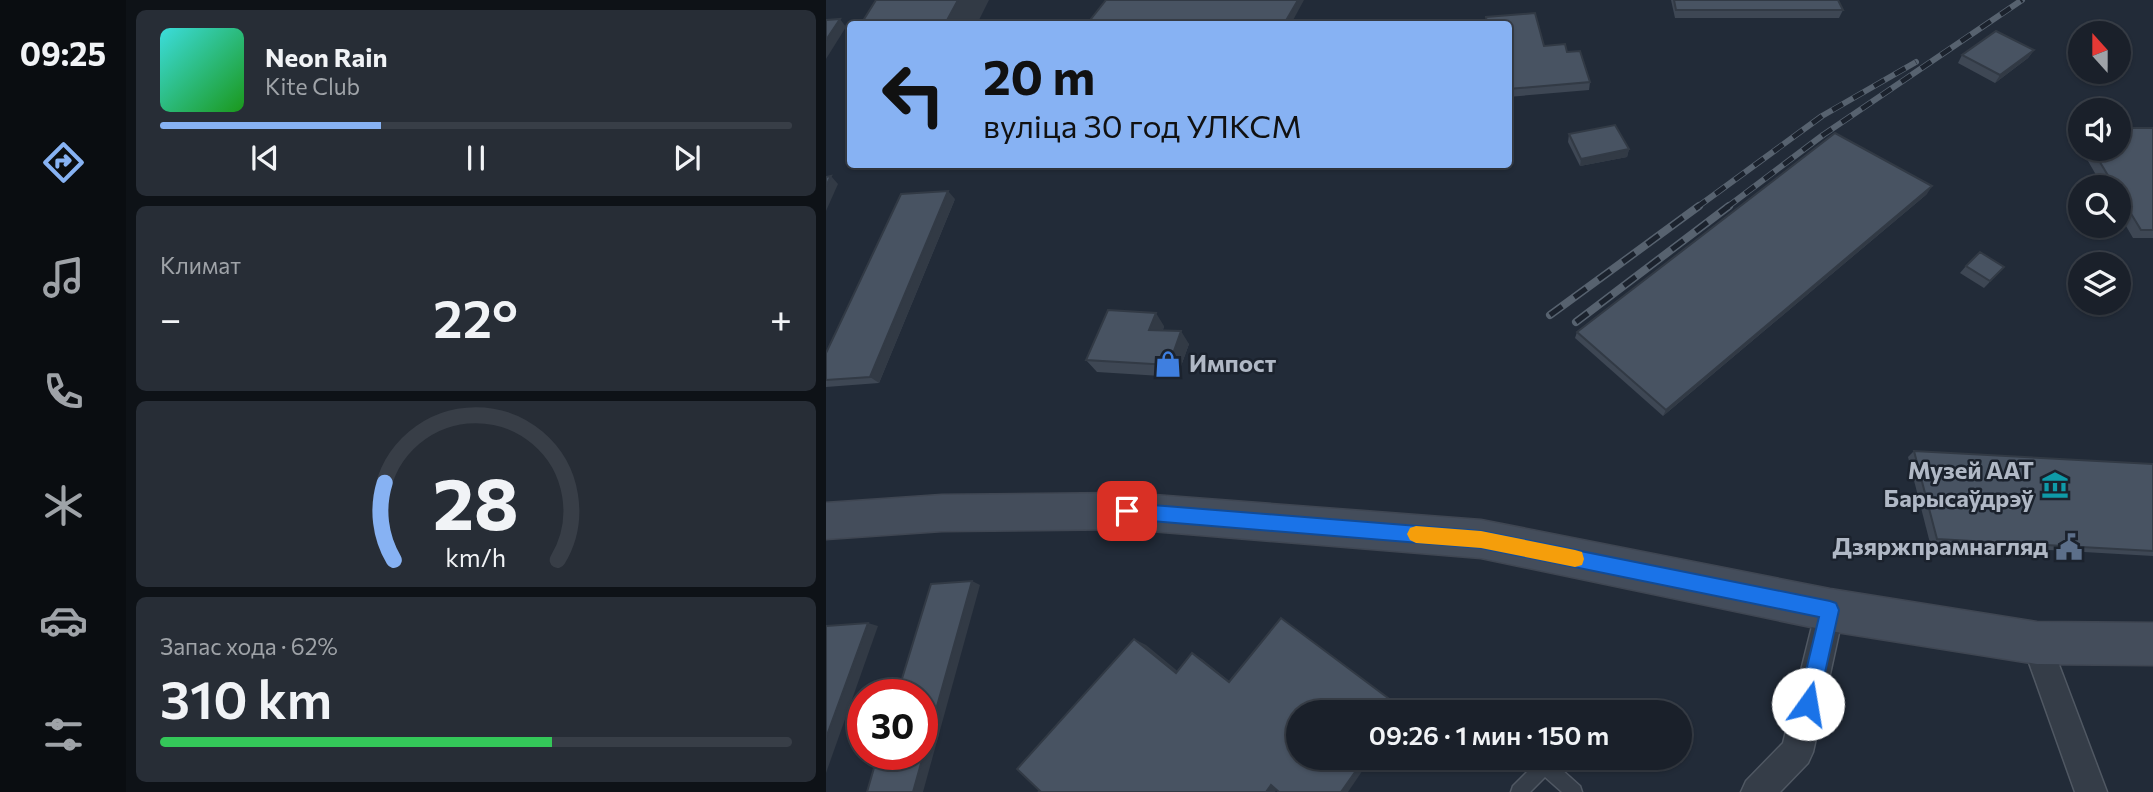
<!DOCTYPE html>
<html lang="ru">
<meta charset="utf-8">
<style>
:root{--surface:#1a202a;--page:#272d36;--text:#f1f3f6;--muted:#9fa3a8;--line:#383e47;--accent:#87b2f3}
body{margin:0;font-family:Commissioner,sans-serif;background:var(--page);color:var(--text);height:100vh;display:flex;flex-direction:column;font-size:26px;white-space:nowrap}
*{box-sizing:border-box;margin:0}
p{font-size:23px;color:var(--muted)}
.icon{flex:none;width:38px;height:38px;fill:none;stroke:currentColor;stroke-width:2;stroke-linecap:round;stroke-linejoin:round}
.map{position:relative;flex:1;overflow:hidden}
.drawer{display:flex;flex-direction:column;gap:10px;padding:10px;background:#0e1217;width:700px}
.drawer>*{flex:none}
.banner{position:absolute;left:21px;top:21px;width:665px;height:147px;border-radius:7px;box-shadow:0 2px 5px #0004,0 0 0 2px var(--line);background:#87b2f3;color:#111;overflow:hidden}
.needle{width:46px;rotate:339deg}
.buttons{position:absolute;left:1242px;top:21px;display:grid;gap:14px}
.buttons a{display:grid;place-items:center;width:63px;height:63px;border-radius:50%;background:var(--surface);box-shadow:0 2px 5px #0004,0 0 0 2px var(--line);font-size:35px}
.speed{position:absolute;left:21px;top:679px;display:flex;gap:14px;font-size:35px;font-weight:700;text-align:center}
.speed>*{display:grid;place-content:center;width:91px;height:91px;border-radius:50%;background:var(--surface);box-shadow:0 2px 5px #0004,0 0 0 2px var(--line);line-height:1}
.speed .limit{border:10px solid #d22;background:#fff;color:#111}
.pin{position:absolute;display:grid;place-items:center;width:60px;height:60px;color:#fff;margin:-30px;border-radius:14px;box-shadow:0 4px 10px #0006}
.me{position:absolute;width:77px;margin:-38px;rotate:13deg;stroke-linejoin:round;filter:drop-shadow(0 0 5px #0008)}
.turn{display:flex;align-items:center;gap:24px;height:147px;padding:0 21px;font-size:32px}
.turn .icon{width:91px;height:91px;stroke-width:2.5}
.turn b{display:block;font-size:49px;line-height:60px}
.big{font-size:52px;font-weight:600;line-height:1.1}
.drawer .widget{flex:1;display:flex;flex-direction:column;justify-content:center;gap:10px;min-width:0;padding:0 24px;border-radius:10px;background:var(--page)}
.drawer .dial{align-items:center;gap:0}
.dial svg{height:182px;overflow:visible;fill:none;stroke:var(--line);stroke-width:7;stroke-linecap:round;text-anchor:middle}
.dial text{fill:var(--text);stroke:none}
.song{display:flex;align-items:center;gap:21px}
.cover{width:84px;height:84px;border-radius:10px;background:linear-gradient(135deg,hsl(180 70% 55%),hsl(120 70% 35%))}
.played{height:7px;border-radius:4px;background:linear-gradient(90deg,var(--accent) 35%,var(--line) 35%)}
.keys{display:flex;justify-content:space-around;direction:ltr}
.heat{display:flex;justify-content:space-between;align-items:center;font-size:38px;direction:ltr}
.charge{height:10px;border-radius:5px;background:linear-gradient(90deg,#34c759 62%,var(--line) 0)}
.trip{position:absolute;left:460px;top:700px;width:406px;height:70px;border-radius:35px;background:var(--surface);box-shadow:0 2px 5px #0004,0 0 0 2px var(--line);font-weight:600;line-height:70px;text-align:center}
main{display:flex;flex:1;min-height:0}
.dock{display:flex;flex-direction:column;width:126px;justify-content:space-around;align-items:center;background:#0a0d11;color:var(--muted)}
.dock .icon{width:49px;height:49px}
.dock .active{color:var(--accent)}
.dock b{font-size:32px;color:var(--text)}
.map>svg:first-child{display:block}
</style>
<main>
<nav class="dock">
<b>09:25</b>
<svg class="icon active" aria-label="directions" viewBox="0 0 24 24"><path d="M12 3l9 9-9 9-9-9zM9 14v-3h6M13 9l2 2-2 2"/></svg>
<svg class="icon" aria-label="music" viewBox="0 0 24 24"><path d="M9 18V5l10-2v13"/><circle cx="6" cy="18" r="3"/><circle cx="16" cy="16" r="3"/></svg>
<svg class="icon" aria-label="phone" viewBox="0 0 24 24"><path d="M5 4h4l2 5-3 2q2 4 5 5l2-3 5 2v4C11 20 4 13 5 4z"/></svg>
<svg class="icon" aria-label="climate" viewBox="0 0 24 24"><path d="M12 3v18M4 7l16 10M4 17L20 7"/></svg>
<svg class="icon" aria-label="car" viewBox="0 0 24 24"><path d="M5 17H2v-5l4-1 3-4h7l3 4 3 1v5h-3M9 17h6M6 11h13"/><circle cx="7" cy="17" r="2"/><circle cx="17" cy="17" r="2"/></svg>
<svg class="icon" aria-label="filters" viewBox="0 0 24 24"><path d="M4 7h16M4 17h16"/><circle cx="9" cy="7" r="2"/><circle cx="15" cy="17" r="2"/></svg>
</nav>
<section class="drawer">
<div class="widget">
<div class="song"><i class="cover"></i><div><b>Neon Rain</b><p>Kite Club</p></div></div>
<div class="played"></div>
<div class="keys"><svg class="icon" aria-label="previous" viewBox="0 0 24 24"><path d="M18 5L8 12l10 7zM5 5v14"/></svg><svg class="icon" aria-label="pause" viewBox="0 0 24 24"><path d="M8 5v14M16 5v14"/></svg><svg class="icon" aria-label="next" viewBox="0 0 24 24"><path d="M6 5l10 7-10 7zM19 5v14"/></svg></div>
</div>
<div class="widget"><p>Климат</p>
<div class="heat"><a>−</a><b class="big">22°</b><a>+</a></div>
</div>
<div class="widget dial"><svg viewBox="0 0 100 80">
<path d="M14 69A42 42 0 1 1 86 69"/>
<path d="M14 69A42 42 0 0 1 10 35" stroke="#87b2f3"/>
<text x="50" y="56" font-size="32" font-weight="700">28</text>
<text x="50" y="72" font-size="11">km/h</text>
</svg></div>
<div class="widget"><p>Запас хода · 62%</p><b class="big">310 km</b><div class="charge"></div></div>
</section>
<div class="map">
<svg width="1327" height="792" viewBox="0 0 1327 792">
<rect width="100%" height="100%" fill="#222b38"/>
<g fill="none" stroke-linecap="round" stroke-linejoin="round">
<defs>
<polygon id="lane" points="719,758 725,760 754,786 756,792 736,792 719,777 704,792 685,792 687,786 713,760"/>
<g id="street">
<polygon points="1004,596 1014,600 1018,610 987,752 982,763 954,792 915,792 920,781 957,743 990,610 994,600"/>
<polygon points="1211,628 1221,633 1281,792 1249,792 1196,643 1201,633"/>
</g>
<polygon id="secondary" points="301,493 655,520 1004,589 1211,622 1327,623 1327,665 1211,664 1004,631 655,558 301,529 116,531 0,539 0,503 116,495"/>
</defs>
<!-- lane casing -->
<use href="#lane" stroke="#505863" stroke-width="3"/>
<!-- street casing -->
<use href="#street" stroke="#505863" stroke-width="3"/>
<!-- secondary casing -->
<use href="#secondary" stroke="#3f4652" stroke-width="3"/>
<!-- lane -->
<use href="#lane" fill="#353d48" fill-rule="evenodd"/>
<!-- street -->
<use href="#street" fill="#353d48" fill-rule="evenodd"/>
<!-- secondary -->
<use href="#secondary" fill="#444d5b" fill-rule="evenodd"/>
<defs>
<g id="rail-far1">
<polyline points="870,208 996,116 1090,62"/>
<polyline points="900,208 997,135 1196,0"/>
</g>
<g id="rail">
<polyline points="724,315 873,206"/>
<polyline points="750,322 903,206"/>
</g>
</defs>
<!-- rail-far1 casing -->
<use href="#rail-far1" stroke="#57626f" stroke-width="6"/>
<!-- rail casing -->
<use href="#rail" stroke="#57626f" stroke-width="8"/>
<!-- rail-far1 -->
<use href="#rail-far1" stroke="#1b222d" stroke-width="4.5" stroke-dasharray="12" stroke-linecap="butt"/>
<!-- rail -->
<use href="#rail" stroke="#1b222d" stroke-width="5" stroke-dasharray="15" stroke-linecap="butt"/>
</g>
<!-- wall -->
<g fill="#3e4754">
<polygon points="845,0 1012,0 1017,10 1013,18 849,18"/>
<polygon points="709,13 718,46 739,44 741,52 754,51 764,82 763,90 682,97 682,24 660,24 660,17"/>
<polygon points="1208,50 1202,58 1169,83 1132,63 1136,55"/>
<polygon points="1253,128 1255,128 1255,149 1293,149 1327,128 1327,238 1307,238 1293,214 1293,187 1277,187 1247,135"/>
<polygon points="743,134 803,149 801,157 754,166 742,142"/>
<polygon points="1101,194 837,416 749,338 751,332"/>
<polygon points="129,199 53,383 0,387 0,353"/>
<polygon points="1140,266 1178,267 1158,288 1134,273"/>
<polygon points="338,326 337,330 363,344 351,377 271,372 260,360"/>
<polygon points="1088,451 1327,464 1327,556 1104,543 1082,457"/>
</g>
<!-- shaded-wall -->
<g fill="#323a45">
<polygon points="132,0 163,0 151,24 119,24"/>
<polygon points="472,0 478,0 465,24 458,24"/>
<polygon points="14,19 20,27 0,59 0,40"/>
<polygon points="1208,50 1202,58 1169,83 1174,75"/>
<polygon points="803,149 801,157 754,166 755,159"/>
<polygon points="5,176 12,184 0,211 0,186"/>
<polygon points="1106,186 1101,194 837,416 840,410"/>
<polygon points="122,191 129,199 53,383 44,377"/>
<polygon points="330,313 338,326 332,343 323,330"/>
<polygon points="355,331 363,344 351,377 343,365"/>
<polygon points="146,581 154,585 97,792 87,792"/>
<polygon points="42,623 52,626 0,773 0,738"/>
<polygon points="308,639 320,645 360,678 350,673"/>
<polygon points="366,653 376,659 412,688 403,682"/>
<polygon points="539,758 545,758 522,792 515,792"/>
<polygon points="445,785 453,787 449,792 440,792"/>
</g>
<!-- building -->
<g fill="#485362" stroke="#323a45" stroke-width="2">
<polygon points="50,0 132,0 119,24 35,24"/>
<polygon points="280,0 472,0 458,24 261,24"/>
<polygon points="848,0 1012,0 1017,10 850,10"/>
<polygon points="709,13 718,46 739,44 741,52 754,51 764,82 682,89 682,24 661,24 660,17"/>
<polygon points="14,19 0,40 0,20"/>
<polygon points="1170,31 1208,50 1174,75 1136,55"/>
<polygon points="789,125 803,149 755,159 743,134"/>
<polygon points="1293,128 1327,128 1327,230 1315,230 1293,194 1293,187 1289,187 1266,149 1293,149"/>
<polygon points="1009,133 1106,186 840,410 751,332"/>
<polygon points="5,176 0,186 0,177"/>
<polygon points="122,191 44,377 0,380 0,353 75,194"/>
<polygon points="1154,252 1178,267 1164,281 1140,266"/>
<polygon points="282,310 330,313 323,330 355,331 343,365 260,360"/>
<polygon points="1088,451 1327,464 1327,551 1111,539"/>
<polygon points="146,581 87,792 41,792 52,754 96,754 96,695 71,695 105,584"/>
<polygon points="455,618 574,707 570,712 472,712 472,758 539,758 515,792 453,792 445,785 440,792 212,792 214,791 191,769 308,639 350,673 366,653 403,682"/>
<polygon points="42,623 0,738 0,626"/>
</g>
<!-- route -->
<polygon fill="#1a73e8" stroke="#114b97" stroke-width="2" points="301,503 655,531 1004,601 1010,603 1013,610 992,704 989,711 982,714 975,711 972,704 993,617 655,548 301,519 295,517 292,511 295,505"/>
<!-- slow -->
<polygon fill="#f59e0b" points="590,526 655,531 749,550 756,552 758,559 756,565 749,567 655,548 590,543 584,540 581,534 584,528"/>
<!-- icons -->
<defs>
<symbol id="shop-bare" viewBox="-9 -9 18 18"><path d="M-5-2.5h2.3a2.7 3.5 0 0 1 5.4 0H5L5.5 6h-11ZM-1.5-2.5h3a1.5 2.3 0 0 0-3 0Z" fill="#3f7fe0" stroke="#1b222d" stroke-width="2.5" paint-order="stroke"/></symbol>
<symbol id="museum-bare" viewBox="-9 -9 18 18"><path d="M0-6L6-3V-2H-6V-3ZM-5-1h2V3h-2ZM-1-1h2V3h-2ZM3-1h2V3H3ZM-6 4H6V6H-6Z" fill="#0f9aa8" stroke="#1b222d" stroke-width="2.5" paint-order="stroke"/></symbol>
<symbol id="civic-bare" viewBox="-9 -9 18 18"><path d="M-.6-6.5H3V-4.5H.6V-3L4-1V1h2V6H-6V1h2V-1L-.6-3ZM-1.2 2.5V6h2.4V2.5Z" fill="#5c6f8a" stroke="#1b222d" stroke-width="2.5" paint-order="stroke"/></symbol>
</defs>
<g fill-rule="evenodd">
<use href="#shop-bare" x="323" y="345" width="38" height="38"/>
<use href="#museum-bare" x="1210" y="466" width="38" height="38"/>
<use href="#civic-bare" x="1224" y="528" width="38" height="38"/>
</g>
<g text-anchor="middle" stroke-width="5" stroke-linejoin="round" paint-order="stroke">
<!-- poi labels -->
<g font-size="24" font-weight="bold" fill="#b0b8c5" stroke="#1b222d" text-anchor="end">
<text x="363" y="372" text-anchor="start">Импост</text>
<text x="1208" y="479">Музей ААТ<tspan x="1208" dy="28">Барысаўдрэў</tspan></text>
<text x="1222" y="555">Дзяржпрамнагляд</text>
</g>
</g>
</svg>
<div class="buttons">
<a><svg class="needle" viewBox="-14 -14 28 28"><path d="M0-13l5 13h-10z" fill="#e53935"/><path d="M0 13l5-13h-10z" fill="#9fa3a8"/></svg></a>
<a><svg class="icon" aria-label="sound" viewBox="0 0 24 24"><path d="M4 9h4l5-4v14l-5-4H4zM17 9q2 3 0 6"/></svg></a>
<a><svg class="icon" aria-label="search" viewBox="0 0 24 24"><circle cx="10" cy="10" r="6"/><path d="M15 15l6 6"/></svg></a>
<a><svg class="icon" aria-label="layers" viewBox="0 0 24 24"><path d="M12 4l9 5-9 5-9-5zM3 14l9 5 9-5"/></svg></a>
</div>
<div class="speed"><div class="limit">30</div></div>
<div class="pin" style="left:301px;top:511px;background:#d93025"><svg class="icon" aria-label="arrive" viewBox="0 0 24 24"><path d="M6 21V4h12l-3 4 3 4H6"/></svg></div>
<svg class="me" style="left:982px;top:704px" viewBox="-20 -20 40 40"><circle r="19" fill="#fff"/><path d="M0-13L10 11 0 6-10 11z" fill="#1a73e8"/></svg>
<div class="trip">09:26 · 1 мин · 150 m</div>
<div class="banner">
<div class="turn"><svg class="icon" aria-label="left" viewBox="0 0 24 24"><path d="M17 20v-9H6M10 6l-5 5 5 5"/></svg><div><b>20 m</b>вуліца 30 год УЛКСМ</div></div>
</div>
</div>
</main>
